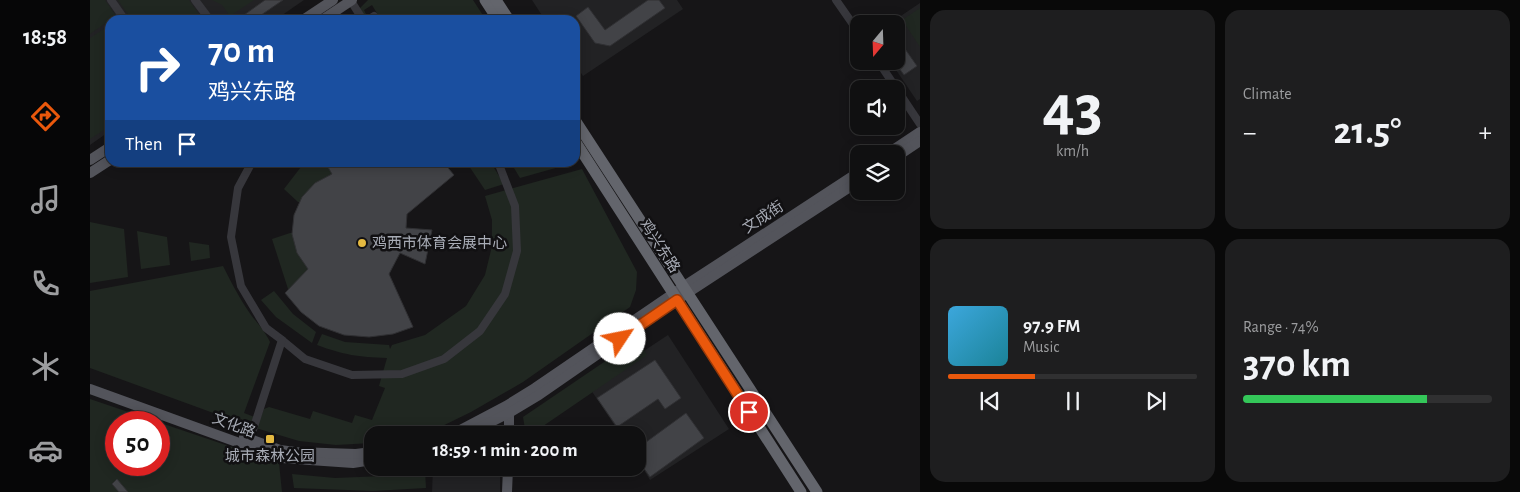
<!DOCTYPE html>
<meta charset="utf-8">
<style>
:root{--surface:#101011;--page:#1e1e1f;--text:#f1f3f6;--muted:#9c9d9f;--line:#303031;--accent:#ea580c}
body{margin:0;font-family:"Alegreya Sans","Noto Sans SC",sans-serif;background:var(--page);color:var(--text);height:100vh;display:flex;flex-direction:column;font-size:19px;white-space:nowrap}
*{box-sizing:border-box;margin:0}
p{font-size:16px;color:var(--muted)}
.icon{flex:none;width:28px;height:28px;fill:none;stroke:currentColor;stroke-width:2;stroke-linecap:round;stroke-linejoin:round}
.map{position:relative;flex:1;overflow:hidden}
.sheet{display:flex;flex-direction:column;gap:10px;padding:10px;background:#090909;width:600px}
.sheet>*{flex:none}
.top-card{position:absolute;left:15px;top:15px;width:475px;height:152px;border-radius:15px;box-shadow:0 2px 12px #0003,0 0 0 1px var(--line);background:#1a4fa0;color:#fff;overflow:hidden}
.needle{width:32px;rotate:199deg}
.buttons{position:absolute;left:760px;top:15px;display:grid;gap:10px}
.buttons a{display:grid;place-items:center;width:55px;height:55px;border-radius:10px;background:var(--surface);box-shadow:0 2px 12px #0003,0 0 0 1px var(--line);font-size:25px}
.speed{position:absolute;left:15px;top:411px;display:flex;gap:10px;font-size:25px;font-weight:700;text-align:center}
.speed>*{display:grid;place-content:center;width:65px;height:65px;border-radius:50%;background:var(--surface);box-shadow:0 2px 12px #0003,0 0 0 1px var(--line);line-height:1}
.speed .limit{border:8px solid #d22;background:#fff;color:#111}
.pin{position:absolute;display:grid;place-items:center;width:42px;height:42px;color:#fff;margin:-21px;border:2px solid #fff;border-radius:50%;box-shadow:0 1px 5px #0007}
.me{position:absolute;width:55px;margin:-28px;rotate:56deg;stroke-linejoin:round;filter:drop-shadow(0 0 4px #0008)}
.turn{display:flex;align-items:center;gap:18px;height:105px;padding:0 20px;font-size:22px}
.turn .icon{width:65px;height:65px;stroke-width:2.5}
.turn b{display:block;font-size:35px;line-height:42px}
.then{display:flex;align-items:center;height:48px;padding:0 20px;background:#0003;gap:10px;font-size:19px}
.big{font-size:38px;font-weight:600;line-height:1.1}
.sheet .tile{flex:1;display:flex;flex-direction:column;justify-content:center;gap:8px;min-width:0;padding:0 18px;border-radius:15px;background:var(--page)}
.sheet .dial{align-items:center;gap:0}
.dial b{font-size:65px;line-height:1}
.song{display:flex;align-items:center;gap:15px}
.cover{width:60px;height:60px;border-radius:8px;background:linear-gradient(135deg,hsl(200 70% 55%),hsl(190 70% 35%))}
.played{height:5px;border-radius:2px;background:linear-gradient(90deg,var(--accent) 35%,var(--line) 35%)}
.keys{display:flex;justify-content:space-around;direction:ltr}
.heat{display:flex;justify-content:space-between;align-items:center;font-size:28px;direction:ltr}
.charge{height:8px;border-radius:4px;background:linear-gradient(90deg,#34c759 74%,var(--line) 0)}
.sheet .tiles{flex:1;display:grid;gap:10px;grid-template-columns:repeat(2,1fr)}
.trip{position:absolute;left:274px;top:426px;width:282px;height:50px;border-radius:15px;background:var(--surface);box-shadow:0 2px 12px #0003,0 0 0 1px var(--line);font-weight:600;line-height:50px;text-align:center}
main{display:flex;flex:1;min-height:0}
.dock{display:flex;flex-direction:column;width:90px;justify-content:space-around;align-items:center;background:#060607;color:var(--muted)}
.dock .icon{width:35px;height:35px}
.dock .active{color:var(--accent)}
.dock b{font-size:22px;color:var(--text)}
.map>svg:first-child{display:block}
</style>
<main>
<nav class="dock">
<b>18:58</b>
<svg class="icon active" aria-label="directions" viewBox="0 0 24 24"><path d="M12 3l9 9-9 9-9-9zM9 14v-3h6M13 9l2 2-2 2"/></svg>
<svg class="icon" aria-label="music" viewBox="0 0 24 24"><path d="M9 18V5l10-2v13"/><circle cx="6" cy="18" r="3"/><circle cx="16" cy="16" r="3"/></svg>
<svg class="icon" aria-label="phone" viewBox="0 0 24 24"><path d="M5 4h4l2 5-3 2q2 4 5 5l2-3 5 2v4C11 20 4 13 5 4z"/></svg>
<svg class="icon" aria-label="climate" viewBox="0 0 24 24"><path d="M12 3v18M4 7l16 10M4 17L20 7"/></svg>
<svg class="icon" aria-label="car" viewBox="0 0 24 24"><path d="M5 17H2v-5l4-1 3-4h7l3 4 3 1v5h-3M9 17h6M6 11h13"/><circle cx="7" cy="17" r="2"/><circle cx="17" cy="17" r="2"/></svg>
</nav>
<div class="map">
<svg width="830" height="492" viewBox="0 0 830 492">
<rect width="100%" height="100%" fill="#161517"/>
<!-- built -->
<g fill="#222224">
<polygon points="0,0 214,0 185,20 20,20 20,131 0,145"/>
<polygon points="442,0 587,0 593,9 493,76 485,64 485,20 455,20"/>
<polygon points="830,3 830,99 827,101 800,61 806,61 806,24 799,24"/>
<polygon points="578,335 639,429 560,480 548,460 548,435 531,435 499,387"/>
<polygon points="343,468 410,468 410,492 342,492"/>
</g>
<!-- green -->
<g fill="#202721" fill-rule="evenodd">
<polygon points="0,0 15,0 26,16 0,34"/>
<polygon points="28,0 99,0 113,20 42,20"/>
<polygon points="122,0 164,0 140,16 132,5"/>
<polygon points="278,0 383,0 396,20 291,20 282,5 274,10 277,16 272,15 269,9"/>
<polygon points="830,8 830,47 812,20"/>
<polygon points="20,25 20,126 0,139 0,38"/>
<polygon points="485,159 487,162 430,178 421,163 485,162"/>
<polygon points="214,163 238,163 246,177 222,207 208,202 194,189"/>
<polygon points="377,163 401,163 414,184 395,190"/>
<path d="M492,169L547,272L546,290L540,307L433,382L381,412L334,435H282V443L246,445L209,441L159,426L0,368V291L133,266C142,284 150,299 161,315C168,324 175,331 180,342L154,413L170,419L174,409L179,407L220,419L223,411L262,423L265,415L282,420L295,388L289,386L297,358C268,357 254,355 227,345L232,334L255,342L299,345L300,349L302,345L335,335L376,306L395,275L402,246V220L395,196Z"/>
<polygon points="0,222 34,229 38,277 0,283"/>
<polygon points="47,231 77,237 80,265 51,269"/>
<polygon points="200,233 217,233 228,270 199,292 182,239"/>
<polygon points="99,242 119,245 120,258 101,261"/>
<polygon points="184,291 203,314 226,332 222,343 186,317 171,300"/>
<polygon points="548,339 557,355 440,435 436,435 433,417"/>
<path d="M0,399L189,463L192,492H0ZM26,422H69V465H26Z"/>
<polygon points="335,470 336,488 283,491 204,488 202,474 245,478 294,476"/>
</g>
<!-- building -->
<g fill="#424347" stroke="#303033">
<polygon points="175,0 193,0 164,20 147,20"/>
<polygon points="558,0 569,0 575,8 520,46 505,43 486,16 498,7 515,30"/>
<polygon points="806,36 827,66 814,75 806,64"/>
<polygon points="235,162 353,162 364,175 317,214 316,228 342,230 335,264 310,253 299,274 323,327 303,334 279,337 254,335 229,326 211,312 195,293 218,269 207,253 202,234 204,215 212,197 225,183 242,174"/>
<polygon points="565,360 591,398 575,409 568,399 527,427 507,398"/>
<polygon points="596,413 614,438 560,477 548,460 548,448"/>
<polygon points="27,479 38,492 29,492 22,484"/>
</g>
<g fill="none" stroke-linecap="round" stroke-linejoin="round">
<!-- minor -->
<g stroke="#37373c" stroke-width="8">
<polyline points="21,0 35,20"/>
<polyline points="105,0 120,20"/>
<polyline points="746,0 769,33"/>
<polyline points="261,1 273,20"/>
<polyline points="141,20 142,19"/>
<polyline points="278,20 284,16 286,20"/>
<polyline points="788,61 830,124"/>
<polyline points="162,162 148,188 141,237 151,286 176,328 192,340 215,359 262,375 312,374 354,359 390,331 415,294 427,251 425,206 408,162"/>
<polyline points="160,439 192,340"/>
</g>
<!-- major -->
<g stroke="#53545b" stroke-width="10">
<polyline points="213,20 243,0"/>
<polyline points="232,20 262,0"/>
<polyline points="797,154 830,132"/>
<polyline points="806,157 830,141"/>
<polyline points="0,160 20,147"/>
<polyline points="0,173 20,160"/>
<polyline points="0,389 191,458 263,463 282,460"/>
<polyline points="419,413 419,435"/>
<polyline points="361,435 416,406 445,388 596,285 769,172"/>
<polyline points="375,435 419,413 449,395 579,305 769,181"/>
<polyline points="390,435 396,434 399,435"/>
<polyline points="154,437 190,450 205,452 266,454 282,452"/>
<polyline points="417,492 418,468"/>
</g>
<!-- highway -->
<g stroke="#63656c" stroke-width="11">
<polyline points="395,0 408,20"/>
<polyline points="406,0 419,20"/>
<polyline points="485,120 727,492"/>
<polyline points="485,141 711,492"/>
</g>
</g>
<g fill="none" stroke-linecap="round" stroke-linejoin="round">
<defs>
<polyline id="route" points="530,339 587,300 659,412"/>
</defs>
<!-- route casing -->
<use href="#route" stroke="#983908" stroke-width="12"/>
<!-- route -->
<use href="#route" stroke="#ea580c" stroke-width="9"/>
</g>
<!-- markers -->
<g fill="#e4b941" stroke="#111012" stroke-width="2">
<circle cx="272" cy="243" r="5"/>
<rect x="175" y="434" width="10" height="10" rx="2.5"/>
</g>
<g text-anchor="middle" stroke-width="5" stroke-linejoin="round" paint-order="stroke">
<!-- street labels -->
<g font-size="15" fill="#a8acb6" stroke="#111012">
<text transform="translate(673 217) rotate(-33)" y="5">文成街</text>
<text transform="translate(570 246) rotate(57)" y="5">鸡兴东路</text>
<text transform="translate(144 425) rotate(20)" y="5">文化路</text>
</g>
<!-- poi labels -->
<g font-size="15" fill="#a8acb6" stroke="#111012" text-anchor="start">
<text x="282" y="248">鸡西市体育会展中心</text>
<text x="180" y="461" text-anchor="middle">城市森林公园</text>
</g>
</g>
</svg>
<div class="buttons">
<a><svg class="needle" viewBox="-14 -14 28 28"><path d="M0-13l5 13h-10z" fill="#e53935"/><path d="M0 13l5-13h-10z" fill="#9c9d9f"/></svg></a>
<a><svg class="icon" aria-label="sound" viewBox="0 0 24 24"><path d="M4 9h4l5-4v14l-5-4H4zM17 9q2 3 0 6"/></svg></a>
<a><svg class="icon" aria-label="layers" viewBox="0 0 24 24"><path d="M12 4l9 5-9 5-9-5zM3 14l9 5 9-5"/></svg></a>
</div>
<div class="speed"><div class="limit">50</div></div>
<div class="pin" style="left:659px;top:412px;background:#d93025"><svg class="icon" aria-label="arrive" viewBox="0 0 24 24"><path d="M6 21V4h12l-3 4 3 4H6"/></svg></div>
<svg class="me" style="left:530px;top:339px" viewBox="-20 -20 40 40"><circle r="19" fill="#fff"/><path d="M0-13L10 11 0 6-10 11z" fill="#ea580c"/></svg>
<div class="trip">18:59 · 1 min · 200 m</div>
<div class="top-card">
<div class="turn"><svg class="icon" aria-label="right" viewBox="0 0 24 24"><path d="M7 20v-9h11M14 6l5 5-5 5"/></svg><div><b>70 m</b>鸡兴东路</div></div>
<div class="then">Then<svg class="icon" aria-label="arrive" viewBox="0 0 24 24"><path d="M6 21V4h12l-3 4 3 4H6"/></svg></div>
</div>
</div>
<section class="sheet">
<div class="tiles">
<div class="tile dial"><b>43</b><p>km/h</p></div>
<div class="tile"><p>Climate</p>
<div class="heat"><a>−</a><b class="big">21.5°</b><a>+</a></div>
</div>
<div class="tile">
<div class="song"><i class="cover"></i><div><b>97.9 FM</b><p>Music</p></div></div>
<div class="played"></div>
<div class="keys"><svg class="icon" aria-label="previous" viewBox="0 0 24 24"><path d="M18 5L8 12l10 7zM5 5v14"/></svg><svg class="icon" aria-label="pause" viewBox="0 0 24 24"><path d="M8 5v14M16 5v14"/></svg><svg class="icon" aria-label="next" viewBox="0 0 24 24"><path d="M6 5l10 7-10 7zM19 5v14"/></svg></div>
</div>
<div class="tile"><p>Range · 74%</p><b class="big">370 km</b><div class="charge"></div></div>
</div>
</section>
</main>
